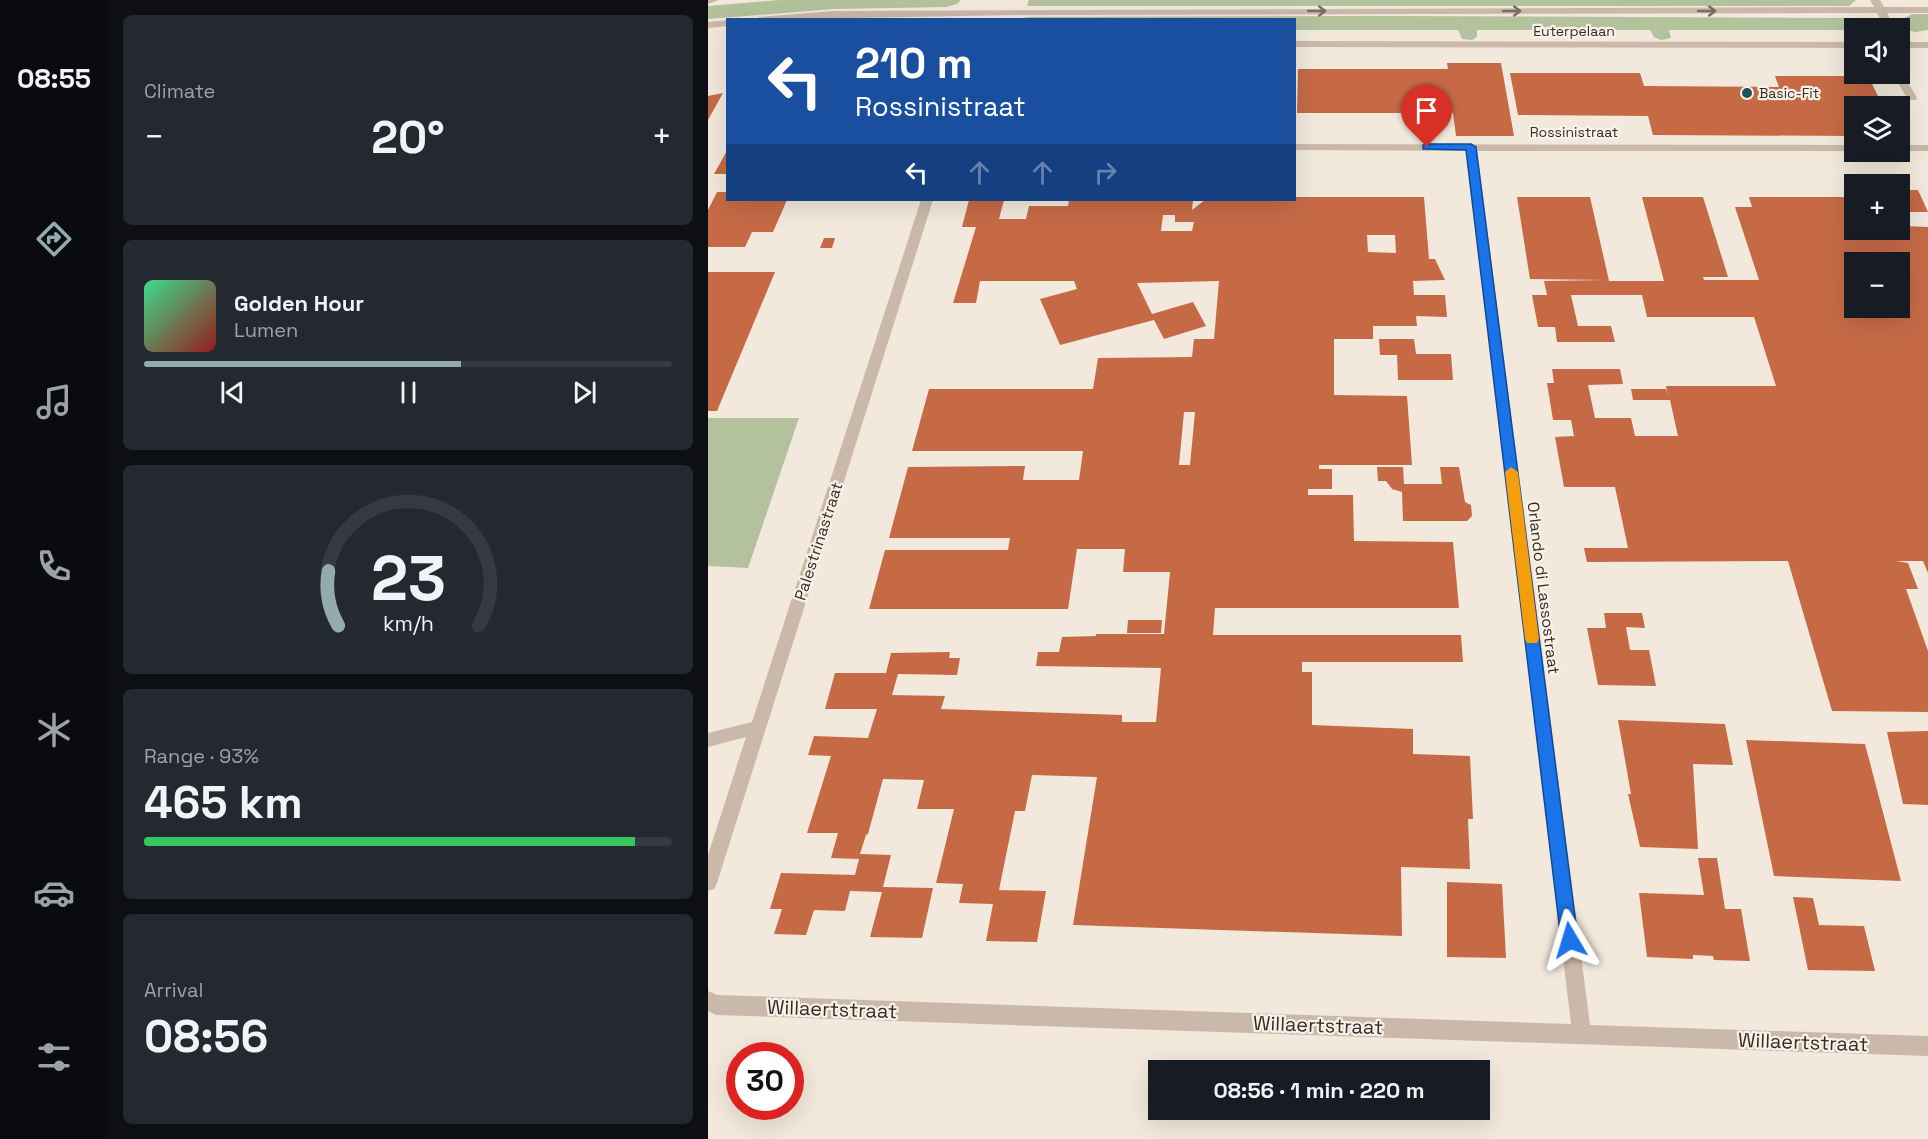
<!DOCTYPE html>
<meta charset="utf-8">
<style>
:root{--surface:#171b24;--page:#242831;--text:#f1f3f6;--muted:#9ea1a6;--line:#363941;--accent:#92abaf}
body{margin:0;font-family:"Space Grotesk",sans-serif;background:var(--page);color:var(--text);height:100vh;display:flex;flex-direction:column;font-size:22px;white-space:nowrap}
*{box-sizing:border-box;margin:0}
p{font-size:20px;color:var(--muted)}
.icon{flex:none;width:33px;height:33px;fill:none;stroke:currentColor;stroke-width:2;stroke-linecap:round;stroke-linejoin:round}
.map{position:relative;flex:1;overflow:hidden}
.details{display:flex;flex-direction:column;gap:15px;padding:15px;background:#0d0f14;width:600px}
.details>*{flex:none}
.guide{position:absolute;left:18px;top:18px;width:570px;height:183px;border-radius:0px;box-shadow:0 6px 24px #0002;background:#1a4fa0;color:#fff;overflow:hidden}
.fabs{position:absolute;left:1136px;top:18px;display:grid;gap:12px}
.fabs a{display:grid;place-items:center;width:66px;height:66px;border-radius:0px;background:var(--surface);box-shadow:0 6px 24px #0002;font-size:30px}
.speed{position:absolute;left:18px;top:1042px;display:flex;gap:12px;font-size:30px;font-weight:700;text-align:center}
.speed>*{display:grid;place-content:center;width:78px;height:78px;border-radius:50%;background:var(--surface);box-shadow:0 6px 24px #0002;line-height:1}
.speed .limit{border:9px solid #d22;background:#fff;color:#111}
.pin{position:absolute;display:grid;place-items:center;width:51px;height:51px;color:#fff;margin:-62px -26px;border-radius:50% 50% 50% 0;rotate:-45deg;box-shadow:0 0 6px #0007}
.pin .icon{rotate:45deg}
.me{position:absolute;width:66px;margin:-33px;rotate:353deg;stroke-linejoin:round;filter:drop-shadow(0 0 4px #0008)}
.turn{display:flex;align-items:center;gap:21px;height:126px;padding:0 30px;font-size:27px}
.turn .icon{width:78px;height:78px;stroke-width:2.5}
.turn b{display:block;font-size:42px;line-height:51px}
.lanes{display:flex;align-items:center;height:57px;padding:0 30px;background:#0003;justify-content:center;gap:30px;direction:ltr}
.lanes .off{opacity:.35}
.big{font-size:45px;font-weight:700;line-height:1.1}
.details .tile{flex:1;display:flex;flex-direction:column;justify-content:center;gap:9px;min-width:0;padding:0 21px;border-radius:9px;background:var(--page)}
.details .dial{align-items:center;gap:0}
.dial svg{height:156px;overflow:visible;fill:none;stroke:var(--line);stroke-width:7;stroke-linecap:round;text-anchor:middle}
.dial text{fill:var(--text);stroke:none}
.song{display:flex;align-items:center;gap:18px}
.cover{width:72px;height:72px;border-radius:9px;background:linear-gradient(135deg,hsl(150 70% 55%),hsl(0 70% 35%))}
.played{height:6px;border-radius:3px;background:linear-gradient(90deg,var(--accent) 60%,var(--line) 60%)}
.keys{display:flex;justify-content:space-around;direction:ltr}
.heat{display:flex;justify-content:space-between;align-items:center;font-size:33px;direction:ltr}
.charge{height:9px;border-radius:4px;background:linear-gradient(90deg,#34c759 93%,var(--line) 0)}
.trip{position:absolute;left:440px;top:1060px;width:342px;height:60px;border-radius:0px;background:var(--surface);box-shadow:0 6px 24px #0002;font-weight:700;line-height:60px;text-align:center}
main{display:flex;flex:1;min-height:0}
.dock{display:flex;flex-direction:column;width:108px;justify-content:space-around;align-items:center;background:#090b0e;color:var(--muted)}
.dock .icon{width:42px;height:42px}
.dock .active{color:var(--accent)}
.dock b{font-size:27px;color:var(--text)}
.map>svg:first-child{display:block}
</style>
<main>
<nav class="dock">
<b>08:55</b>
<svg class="icon active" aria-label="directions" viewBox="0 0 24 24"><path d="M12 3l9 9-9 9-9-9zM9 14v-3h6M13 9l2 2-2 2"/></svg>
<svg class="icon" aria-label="music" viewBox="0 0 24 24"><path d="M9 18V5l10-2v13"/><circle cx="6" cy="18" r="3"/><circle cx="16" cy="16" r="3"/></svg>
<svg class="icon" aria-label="phone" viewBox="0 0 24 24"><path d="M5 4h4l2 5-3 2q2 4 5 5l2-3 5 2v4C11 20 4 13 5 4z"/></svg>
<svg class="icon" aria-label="climate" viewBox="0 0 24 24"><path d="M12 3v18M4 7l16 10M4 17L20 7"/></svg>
<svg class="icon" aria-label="car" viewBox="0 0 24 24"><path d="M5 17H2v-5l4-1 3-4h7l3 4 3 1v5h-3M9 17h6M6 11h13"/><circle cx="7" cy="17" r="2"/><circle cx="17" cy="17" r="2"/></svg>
<svg class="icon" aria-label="filters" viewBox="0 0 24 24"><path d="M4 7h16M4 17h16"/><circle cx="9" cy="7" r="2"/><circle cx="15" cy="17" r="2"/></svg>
</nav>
<section class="details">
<div class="tile"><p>Climate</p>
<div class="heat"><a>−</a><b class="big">20°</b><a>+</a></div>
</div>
<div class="tile">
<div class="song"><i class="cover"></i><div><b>Golden Hour</b><p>Lumen</p></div></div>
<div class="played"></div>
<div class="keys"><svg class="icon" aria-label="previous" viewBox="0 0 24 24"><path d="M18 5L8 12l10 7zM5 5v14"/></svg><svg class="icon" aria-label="pause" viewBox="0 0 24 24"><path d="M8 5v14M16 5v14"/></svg><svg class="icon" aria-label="next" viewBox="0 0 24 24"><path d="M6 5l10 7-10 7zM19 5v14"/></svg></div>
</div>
<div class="tile dial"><svg viewBox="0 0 100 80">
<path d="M14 69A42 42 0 1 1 86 69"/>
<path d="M14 69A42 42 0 0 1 9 41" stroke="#92abaf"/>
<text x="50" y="56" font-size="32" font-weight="700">23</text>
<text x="50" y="72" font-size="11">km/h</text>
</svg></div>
<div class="tile"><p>Range · 93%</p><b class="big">465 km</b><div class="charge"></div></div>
<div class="tile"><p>Arrival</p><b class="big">08:56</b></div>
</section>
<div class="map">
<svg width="1220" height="1139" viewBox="0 0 1220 1139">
<rect width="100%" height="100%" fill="#f2e9dc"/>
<!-- green -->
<g fill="#b3c19c">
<polygon points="71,0 253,0 249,4 238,7 126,9 0,19 0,6"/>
<polygon points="321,0 1148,0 1141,6 319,6"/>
<polygon points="1204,14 1220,14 1220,30 1207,32 1195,29 1194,19"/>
<polygon points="679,16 1149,18 1159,20 1169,28 1146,28 1146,38 1141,30 961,30 963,38 953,40 946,37 942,30 769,30 769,37 764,40 754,39 750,30 587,30 586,20 310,19 320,17"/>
<polygon points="0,418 91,418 40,568 0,566"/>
</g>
<!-- building -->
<g fill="#c66a46" fill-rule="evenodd">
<polygon points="739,63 793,63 806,136 748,136 745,113 589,113 590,69 740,69"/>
<polygon points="802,73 932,73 936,86 1071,87 1067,76 1160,76 1175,106 1146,106 1146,136 945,135 940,116 810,115"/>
<polygon points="15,93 0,120 0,96"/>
<polygon points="20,149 20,174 6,174"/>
<polygon points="1191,190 1210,190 1220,212 1191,212"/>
<polygon points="9,192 20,192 20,200 79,200 65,232 44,232 37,247 0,247 0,210"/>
<path d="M586,197H716L721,259H727L737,280L705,281L706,295H737L739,317L708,316L709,326H665V339H626V395L699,396L704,465H611V469H624V489H600V495H645L646,541L745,542L751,608H507L505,635H753L755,662H594V672H604V725L705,729V754L762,756L765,819H760L762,869L693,867L694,936L365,925L389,777L324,775L317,811H307L291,890L338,891L329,942L278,941L285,904L251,903L255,884L228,883L246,809H209L216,780L175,779L160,834L158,835L152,854L183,855L175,887L225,888L214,938L162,937L174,892L142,891L137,911L106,910L98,935L66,934L74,909H62L73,873L147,875L151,859L123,858L130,833H99L123,756L100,755L106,736L160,738L169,709H117L127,673H178L183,653L242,652L241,658H252L249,675L190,674L184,695L237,696L233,709L414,715V722H448L453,668L328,666L330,652H351L354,637L388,636V634H456L462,572H415L417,549H369L360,609H161L177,550H300L302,538H181L200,467L317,466L315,480H371L375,451H204L221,389H385L390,358L484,357L486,339H506L511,281L429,283L444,314L485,302L498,326L456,339L446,320L352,345L332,299L369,289L366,281H272L268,303H245L268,227H254L261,200H296L291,219H318L321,206H360L361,200H485L484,210L497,200H586ZM455,215H467V222H486L484,231H453ZM659,235H687L688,253L660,252ZM476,412H487L482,465H471Z"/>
<path d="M809,197H882L901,281H956L934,197H995L1020,277H995L996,280H1051L1027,207H1044L1041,197H1146V230H1191V216L1196,226L1220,227V573L1215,561H1188L1200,563L1210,589H1198L1220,651V712L1124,711L1080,561L879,562L876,548H920L907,487H856L847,437L866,436L863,420H845L839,383H846L844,369H912L915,384L880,385L887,418H923L927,436H970L962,400H925L923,389H958L960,397L958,386H1068L1046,317H939L934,295H863L870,326H903L907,342H849L847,327H830L824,295H839L836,281L897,280L822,279ZM1146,262H1191V308H1146Z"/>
<polygon points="116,238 127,238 124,248 112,248"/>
<polygon points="0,272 67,272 9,411 0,411"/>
<polygon points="671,339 706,339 708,354 743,354 745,380 690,380 689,355 672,355"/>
<polygon points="669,467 695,467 696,484 734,484 732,467 751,467 757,502 763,505 764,516 759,521 695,521 694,492 684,489 678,481 670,481"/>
<polygon points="896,613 934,613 937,628 918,627 922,650 941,650 948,686 890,685 879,628 898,628"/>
<polygon points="420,620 454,620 453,633 419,633"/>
<polygon points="910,720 1017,724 1025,765 985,764 990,849 932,847 920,794 923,794"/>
<polygon points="1220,731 1220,805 1195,804 1179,732"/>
<polygon points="1038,740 1157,744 1193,881 1066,876"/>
<polygon points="990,858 1009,858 1017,909 1033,909 1042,961 1006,960 1005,956 985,955 985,959 939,957 931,893 996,895"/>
<polygon points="739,882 794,884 798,958 739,957"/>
<polygon points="1085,897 1105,898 1111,925 1156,926 1167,971 1100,970"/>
</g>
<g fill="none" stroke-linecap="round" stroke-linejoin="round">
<!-- minor -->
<g fill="#cab9a8" fill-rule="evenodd">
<polygon points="0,0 11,0 0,4"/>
<polygon points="1162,0 1172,0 1176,7 1220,7 1220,13 1179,13 1187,28 1177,28 1169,13 308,15 46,20 51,17 125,11 1166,7"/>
<polygon points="20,20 20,26 0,28 0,22"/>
<polygon points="586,41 1146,42 1146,48 586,47"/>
<rect x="1191" y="42" width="29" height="6"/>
<polygon points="1191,71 1195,74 1209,98 1208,100 1200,100 1185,74 1191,74"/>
<polygon points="586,144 1146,145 1146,151 769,151 882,1025 1220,1036 1220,1056 8,1015 0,1011 0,991 9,995 863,1024 758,151 586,150"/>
<rect x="1191" y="145" width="29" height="6"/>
<polygon points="213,200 225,200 9,883 6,889 0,891 0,855 38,737 0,747 0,733 44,722"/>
</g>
</g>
<!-- one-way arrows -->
<defs><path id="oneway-shaft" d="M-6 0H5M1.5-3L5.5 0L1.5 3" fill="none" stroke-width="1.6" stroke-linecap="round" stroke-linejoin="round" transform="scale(1.5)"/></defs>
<g stroke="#796c62">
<use href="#oneway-shaft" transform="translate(609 11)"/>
<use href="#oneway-shaft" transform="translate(804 11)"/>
<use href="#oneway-shaft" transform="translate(999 11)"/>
</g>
<!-- route -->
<polygon fill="#1a73e8" stroke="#114b97" stroke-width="1.5" points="719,144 763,144 768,147 870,940 868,946 862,949 856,946 853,940 758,150 715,149 715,145"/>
<!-- slow -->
<polygon fill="#f59e0b" points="803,467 810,472 831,639 829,643 819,643 817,639 797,472"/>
<!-- markers -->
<circle fill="#1d5259" stroke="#faf2e8" stroke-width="2" cx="1039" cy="93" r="6"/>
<g text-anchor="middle" stroke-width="4.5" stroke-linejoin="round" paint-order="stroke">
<!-- far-street labels -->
<g font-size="14" fill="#372d28" stroke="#faf2e8">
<text x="866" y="36">Euterpelaan</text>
<text x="866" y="137">Rossinistraat</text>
</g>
<!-- far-poi labels -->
<g font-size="14" fill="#372d28" stroke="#faf2e8" text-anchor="start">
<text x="1051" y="98">Basic-Fit</text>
</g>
<!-- street labels -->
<g font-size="16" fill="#372d28" stroke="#faf2e8">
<text transform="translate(110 541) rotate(-72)" y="6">Palestrinastraat</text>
<text transform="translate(836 588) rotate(83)" y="6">Orlando di Lassostraat</text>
</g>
<!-- near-street labels -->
<g font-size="20" fill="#372d28" stroke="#faf2e8">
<text transform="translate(124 1009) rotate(2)" y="7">Willaertstraat</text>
<text transform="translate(610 1025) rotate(2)" y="7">Willaertstraat</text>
<text transform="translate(1095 1042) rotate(2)" y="7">Willaertstraat</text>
</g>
</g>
</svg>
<div class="fabs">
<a><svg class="icon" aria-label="sound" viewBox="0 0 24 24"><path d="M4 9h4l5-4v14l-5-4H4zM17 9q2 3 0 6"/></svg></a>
<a><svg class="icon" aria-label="layers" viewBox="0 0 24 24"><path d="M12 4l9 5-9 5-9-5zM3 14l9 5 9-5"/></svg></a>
<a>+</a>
<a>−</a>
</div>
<div class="speed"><div class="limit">30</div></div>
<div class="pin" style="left:719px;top:147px;background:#d93025"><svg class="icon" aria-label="arrive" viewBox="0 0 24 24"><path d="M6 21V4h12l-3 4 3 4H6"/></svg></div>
<svg class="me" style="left:862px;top:940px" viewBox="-20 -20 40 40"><path d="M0-17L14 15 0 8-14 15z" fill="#1a73e8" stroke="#fff" stroke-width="4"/></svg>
<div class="trip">08:56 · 1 min · 220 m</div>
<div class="guide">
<div class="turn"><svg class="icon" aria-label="left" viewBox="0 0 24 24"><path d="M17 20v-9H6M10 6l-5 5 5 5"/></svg><div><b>210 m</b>Rossinistraat</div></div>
<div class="lanes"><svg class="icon" aria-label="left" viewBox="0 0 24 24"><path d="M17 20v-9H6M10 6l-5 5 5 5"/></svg><svg class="icon off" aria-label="ahead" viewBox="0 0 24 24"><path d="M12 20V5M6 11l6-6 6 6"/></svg><svg class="icon off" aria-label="ahead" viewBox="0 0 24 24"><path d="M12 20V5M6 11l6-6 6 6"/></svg><svg class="icon off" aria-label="right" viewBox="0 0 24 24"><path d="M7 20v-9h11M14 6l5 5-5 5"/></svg></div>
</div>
</div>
</main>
